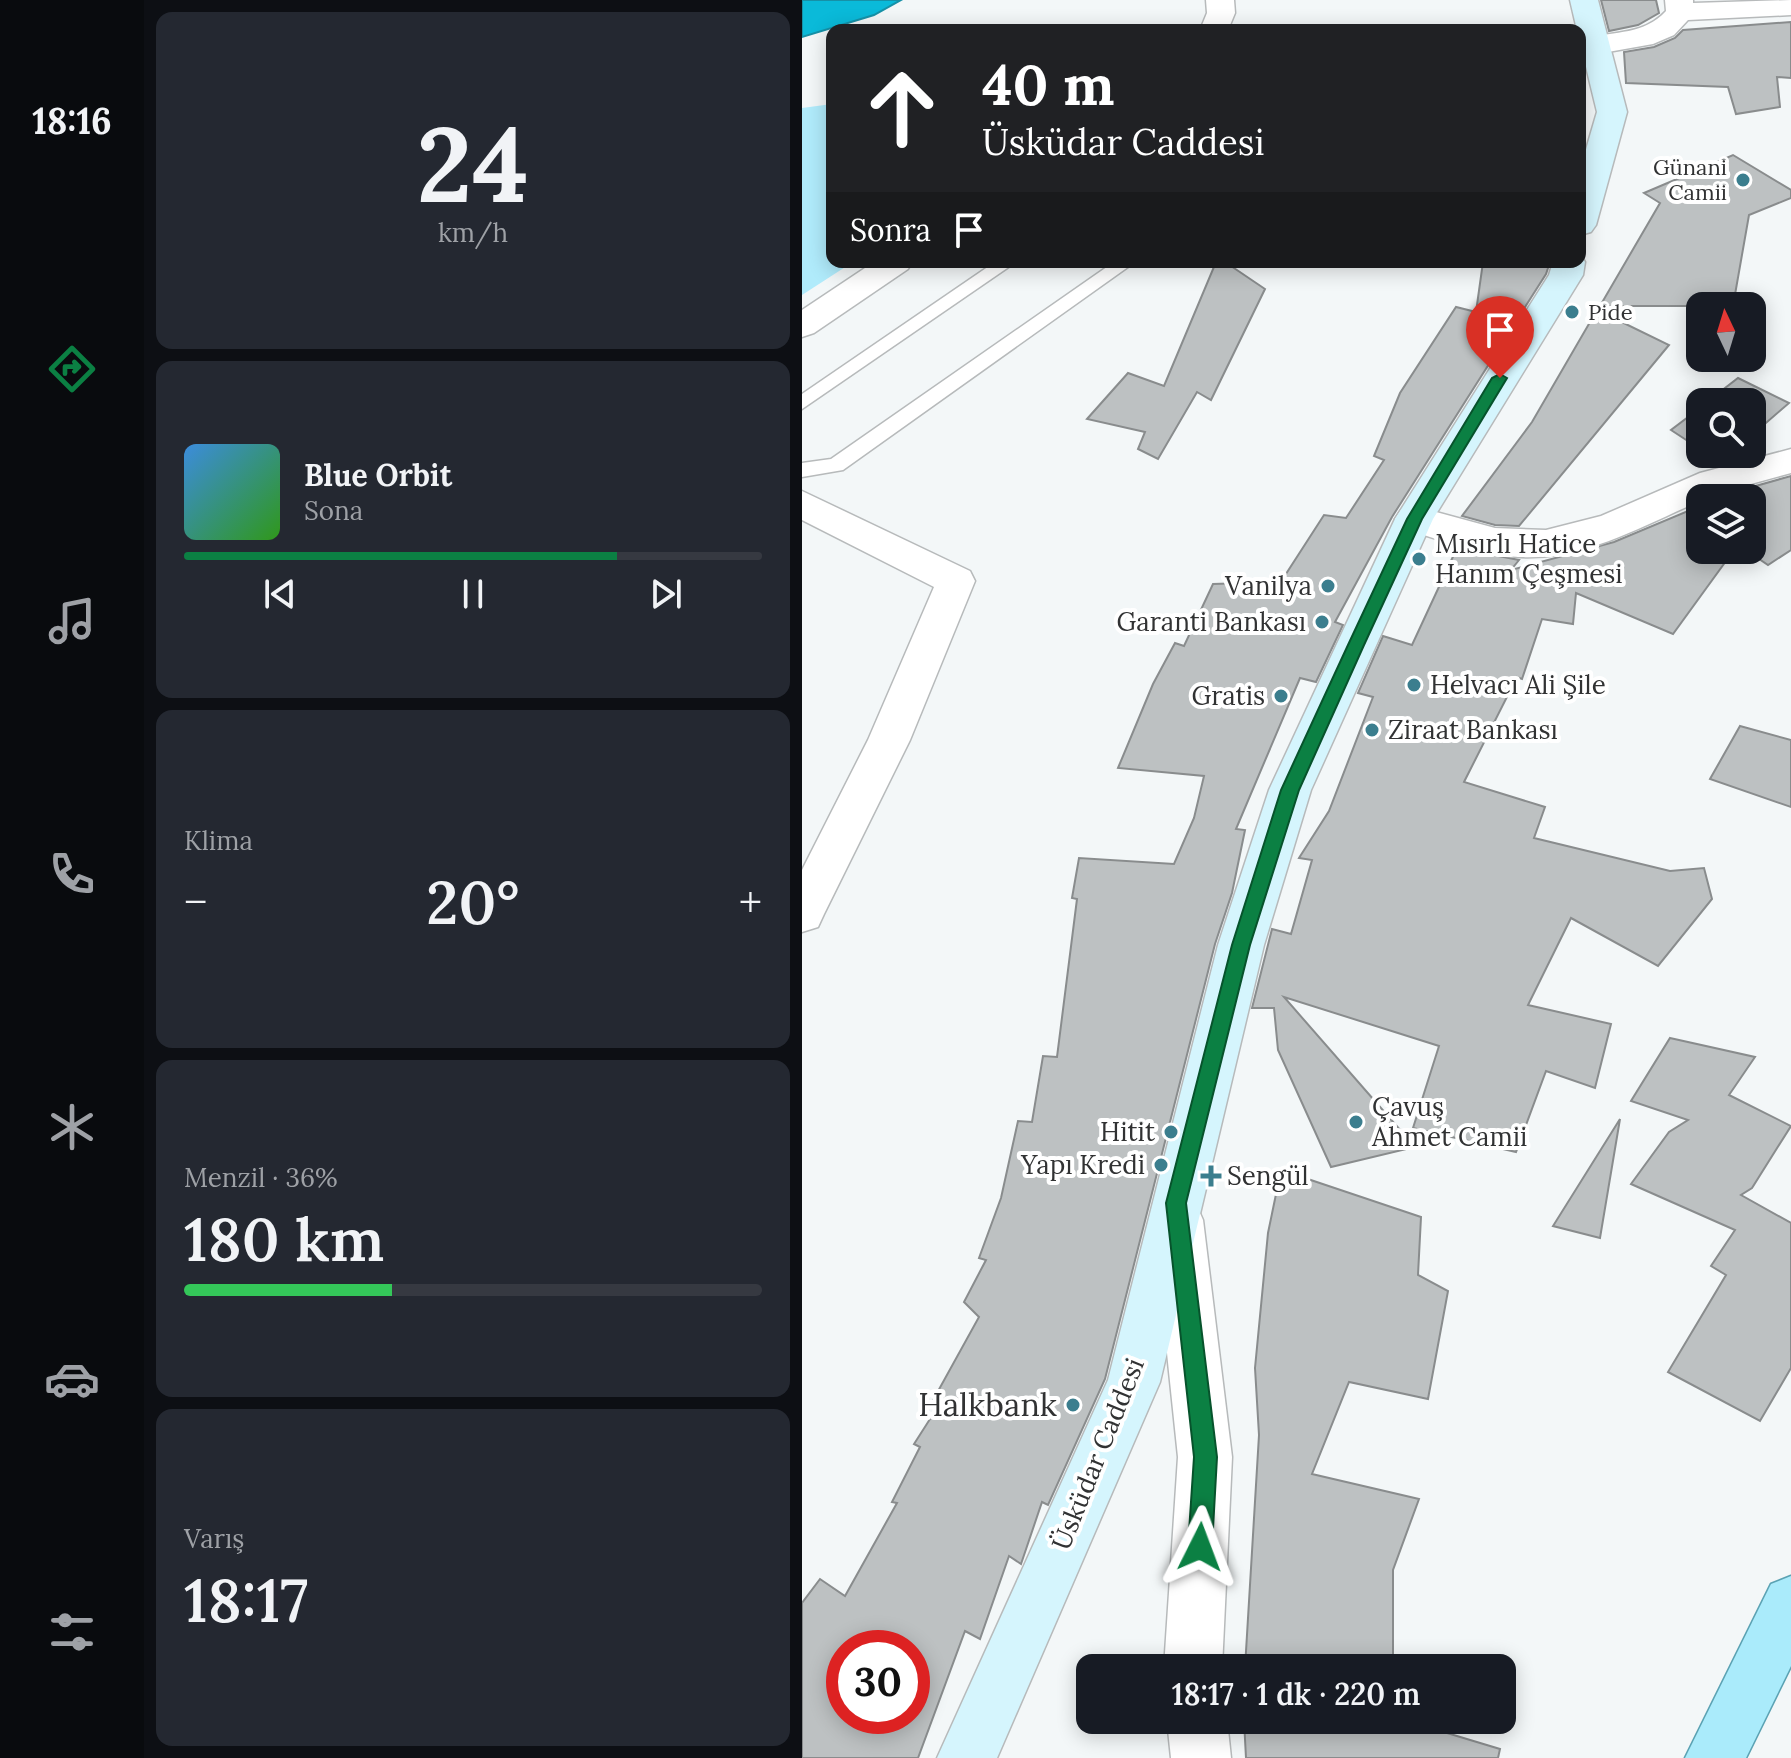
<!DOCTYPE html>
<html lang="tr">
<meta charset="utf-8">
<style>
:root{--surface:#171b24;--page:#242831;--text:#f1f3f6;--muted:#9ea1a6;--line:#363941;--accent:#0b8043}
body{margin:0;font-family:Lora,serif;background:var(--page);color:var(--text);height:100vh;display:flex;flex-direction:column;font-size:30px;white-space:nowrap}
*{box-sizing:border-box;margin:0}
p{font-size:26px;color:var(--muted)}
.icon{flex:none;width:44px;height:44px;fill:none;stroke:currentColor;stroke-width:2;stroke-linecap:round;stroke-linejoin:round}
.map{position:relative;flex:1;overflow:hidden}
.drawer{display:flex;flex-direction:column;gap:12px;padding:12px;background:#0d0f14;width:658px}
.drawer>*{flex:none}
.guide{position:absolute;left:24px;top:24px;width:760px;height:244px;border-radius:16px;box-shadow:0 4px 20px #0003;background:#202124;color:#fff;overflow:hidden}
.needle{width:52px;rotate:356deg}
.tools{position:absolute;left:884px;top:292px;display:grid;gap:16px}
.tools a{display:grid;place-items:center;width:80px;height:80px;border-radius:16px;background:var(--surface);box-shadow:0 4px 20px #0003;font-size:40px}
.speed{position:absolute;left:24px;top:1630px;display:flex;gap:16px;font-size:40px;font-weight:700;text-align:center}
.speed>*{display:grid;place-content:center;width:104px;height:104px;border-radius:50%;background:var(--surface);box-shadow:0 4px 20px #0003;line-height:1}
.speed .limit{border:12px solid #d22;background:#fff;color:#111}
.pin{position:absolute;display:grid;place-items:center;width:68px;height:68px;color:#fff;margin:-82px -34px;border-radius:50% 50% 50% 0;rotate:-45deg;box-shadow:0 0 8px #0007}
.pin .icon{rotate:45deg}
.me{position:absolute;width:88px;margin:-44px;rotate:3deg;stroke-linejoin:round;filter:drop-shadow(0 0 6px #0008)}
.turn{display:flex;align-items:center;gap:28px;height:168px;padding:0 24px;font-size:36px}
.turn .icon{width:104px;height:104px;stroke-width:2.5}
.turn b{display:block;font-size:56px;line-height:68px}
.then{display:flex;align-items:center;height:76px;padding:0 24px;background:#0003;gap:16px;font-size:30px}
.big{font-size:60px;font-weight:600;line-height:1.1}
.drawer .card{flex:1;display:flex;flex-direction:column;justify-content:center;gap:12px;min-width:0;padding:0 28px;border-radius:16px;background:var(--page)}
.drawer .dial{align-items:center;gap:0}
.dial b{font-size:104px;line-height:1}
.song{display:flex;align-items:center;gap:24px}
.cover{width:96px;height:96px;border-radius:12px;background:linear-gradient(135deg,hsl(210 70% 55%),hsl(110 70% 35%))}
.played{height:8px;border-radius:4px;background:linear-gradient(90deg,var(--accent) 75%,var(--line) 75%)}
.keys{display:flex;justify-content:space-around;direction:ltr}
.heat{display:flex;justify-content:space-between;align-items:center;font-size:44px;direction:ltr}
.charge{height:12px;border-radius:6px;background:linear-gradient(90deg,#34c759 36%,var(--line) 0)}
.trip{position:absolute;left:274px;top:1654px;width:440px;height:80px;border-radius:16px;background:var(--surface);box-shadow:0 4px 20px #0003;font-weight:600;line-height:80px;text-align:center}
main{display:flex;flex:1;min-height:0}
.menu{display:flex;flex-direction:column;width:144px;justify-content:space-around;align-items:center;background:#090b0e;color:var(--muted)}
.menu .icon{width:56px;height:56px}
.menu .selected{color:var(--accent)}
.menu b{font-size:36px;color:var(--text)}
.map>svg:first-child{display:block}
</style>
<main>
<nav class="menu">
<b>18:16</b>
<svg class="icon selected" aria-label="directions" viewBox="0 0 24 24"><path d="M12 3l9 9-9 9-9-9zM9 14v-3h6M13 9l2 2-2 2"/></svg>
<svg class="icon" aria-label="music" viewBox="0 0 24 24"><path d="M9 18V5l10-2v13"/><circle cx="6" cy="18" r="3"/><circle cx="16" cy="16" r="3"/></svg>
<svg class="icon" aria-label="phone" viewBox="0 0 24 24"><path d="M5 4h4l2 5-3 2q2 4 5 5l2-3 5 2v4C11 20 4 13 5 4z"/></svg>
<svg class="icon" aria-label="climate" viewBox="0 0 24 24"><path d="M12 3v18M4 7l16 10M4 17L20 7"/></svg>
<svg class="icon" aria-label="car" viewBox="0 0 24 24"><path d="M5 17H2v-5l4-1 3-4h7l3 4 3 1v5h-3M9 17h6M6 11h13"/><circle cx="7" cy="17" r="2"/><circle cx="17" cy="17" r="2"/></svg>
<svg class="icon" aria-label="filters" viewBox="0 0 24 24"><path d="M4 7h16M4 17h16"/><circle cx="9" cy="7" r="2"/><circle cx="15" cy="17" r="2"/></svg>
</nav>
<section class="drawer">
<div class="card dial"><b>24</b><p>km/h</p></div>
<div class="card">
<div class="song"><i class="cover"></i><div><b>Blue Orbit</b><p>Sona</p></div></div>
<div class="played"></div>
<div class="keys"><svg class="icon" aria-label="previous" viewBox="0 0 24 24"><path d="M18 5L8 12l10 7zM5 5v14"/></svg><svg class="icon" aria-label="pause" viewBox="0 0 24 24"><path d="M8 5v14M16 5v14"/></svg><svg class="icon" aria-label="next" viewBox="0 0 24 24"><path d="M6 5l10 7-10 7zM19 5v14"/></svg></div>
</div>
<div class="card"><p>Klima</p>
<div class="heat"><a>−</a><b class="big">20°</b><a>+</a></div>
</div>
<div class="card"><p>Menzil · 36%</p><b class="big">180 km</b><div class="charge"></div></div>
<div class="card"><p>Varış</p><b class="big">18:17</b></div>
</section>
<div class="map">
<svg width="989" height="1758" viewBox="0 0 989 1758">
<rect width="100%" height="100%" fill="#f3f7f8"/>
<!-- green -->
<polygon fill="#b0ebfb" points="30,104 30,262 51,262 0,295 0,108"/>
<!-- water -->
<polygon fill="#0abad9" stroke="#1691a7" stroke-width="2" points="0,0 99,0 72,15 0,37"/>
<!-- building -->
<g fill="#bdc1c2" stroke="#898c8d" stroke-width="2" fill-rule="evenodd">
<polygon points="799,0 854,0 857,13 836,25 807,31"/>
<polygon points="989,22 989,78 975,77 978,107 934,114 926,87 824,83 822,52 852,47 873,38 881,30"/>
<polygon points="931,155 989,190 989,198 947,215 931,306 798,306 858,203 842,193"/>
<polygon points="414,262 423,262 463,289 409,400 395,392 356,459 336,449 343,432 285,419 326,373 362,386"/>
<path d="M681,262H748L744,274L590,517L533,622L541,625L514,682L498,678L434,829L443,830L430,893L413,944L303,1379L246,1505L240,1502L219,1564L207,1556L178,1639L163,1631L116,1758H0V1603L18,1579L43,1596L95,1503L90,1502L118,1447L112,1444L137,1405L130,1402L177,1317L162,1302L184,1260L177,1258L199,1198L216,1121L230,1122L241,1056L255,1057L275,899L270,898L277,858L372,864L392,818L402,776L316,768L351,684L373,643L382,646L411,584L443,583L471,594L522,515L544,518L582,460L572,456L598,393L654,307L674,312ZM42,1648H110V1716H42Z"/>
<polygon points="795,310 867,345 717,526 693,525 660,516 730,422"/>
<polygon points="936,378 987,403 950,435 950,402 905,402"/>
<polygon points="898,408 898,449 869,430"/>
<polygon points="989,476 989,550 966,565 944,550 950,550 950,498 918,496"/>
<polygon points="898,506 898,550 932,550 871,634 774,593 771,624 740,619 720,679 715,677 662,782 743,807 732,838 868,871 902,868 910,899 856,966 769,918 726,1005 809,1024 793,1088 744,1071 714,1152 611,1128 637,1046 482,997 613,1147 529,1167 476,1050 472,1008 450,1008 470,929 489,934 510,860 497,858 527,811 571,697 556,693 581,636 610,645 655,548 717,560 709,570 812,542"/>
<polygon points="938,726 989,740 989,807 908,779"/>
<polygon points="868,1038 953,1057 927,1095 989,1126 950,1188 939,1195 989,1223 989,1368 958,1421 866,1372 924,1275 909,1266 933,1230 829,1184 867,1132 886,1120 829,1101"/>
<polygon points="818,1119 798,1238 751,1226"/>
<polygon points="479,1170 619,1217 616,1275 646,1291 626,1399 547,1382 510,1474 617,1499 591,1570 591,1668 443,1668 457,1435 453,1368 466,1233"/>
<polygon points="442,1720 602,1720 698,1749 696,1758 444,1758"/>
</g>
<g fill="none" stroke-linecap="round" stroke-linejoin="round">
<defs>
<g id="lane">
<polygon points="193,262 214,262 0,409 0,394"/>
<polygon points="312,262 333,262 41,470 0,477 0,463 29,459"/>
</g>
<g id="street">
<polygon points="404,0 432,0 433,13 426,30 398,30 405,13"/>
<path d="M863,0H891V3L989,0V15L886,20L872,35L851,44L806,52L785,50L780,44L785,38C813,31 842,35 864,11Z"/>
<polygon points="72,262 110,262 106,269 12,333 0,337 0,310"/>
<path d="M989,449V473L898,498V501C840,526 783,560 718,557C677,555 637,539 599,528L593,519L599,510L612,506L693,528L744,530L799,516L898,473Z"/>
<polygon points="0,491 168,571 173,581 108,740 22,914 16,927 0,932 0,870 66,740 132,587 0,520"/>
<polygon points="376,1197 394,1204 401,1220 430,1457 420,1668 362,1668 376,1457 351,1220 358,1204"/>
<polygon points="365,1720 425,1720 429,1758 369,1758"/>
</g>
<g id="secondary">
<polygon points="768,0 796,0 825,112 794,225 789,232 778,235 778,170 795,112 778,42 778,30 775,30"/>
<polygon points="779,255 783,262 781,275 631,519 509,790 462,945 358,1382 195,1758 135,1758 306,1380 416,945 467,790 593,519 747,275 751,262 778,262"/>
</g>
<polygon id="primary" points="989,1576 989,1666 944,1758 883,1758 969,1584"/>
</defs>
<!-- lane casing -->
<use href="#lane" stroke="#b7babb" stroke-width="3"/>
<!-- street casing -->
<use href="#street" stroke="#b7babb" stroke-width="3"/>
<!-- secondary casing -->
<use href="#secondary" stroke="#b7babb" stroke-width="3"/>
<!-- primary casing -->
<use href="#primary" stroke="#5ba2b3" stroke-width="3"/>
<!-- lane -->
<use href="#lane" fill="#fff" fill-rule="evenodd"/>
<!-- street -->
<use href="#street" fill="#fff" fill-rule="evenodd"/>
<!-- secondary -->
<use href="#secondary" fill="#d5f5fd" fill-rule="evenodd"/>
<!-- primary -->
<use href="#primary" fill="#aaebfb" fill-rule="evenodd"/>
</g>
<!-- route -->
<polygon fill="#0b8043" stroke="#07532c" stroke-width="2" points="698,374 705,378 620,519 562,645 497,790 448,945 384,1203 415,1457 410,1547 406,1556 398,1559 390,1556 386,1547 392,1457 364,1203 430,945 479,790 546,645 605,519 690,378"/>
<!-- markers -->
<g fill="#3b7e8e" stroke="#fff" stroke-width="3">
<circle cx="941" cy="180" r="8"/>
<circle cx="770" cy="312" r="8"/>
<circle cx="617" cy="559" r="8"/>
<circle cx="526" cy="586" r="8"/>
<circle cx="520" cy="622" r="8"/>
<circle cx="612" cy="685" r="8"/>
<circle cx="479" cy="696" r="8"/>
<circle cx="570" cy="730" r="8"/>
<circle cx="554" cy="1122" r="8"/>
<circle cx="369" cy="1132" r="8"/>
<circle cx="359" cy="1165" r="8"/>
<path d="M405 1164h8v8h8v8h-8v8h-8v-8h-8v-8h8z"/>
<circle cx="271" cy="1405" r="8"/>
</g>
<g text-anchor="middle" stroke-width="8" stroke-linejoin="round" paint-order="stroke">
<!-- far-poi labels -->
<g font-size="22" fill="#313233" stroke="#fff" text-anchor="end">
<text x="925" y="175">Günani<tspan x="925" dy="25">Camii</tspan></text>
<text x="786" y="320" text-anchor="start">Pide</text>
</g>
<!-- poi labels -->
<g font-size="26" fill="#313233" stroke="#fff" text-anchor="start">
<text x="633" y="553">Mısırlı Hatice<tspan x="633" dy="30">Hanım Çeşmesi</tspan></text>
<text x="510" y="595" text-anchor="end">Vanilya</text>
<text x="504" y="631" text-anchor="end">Garanti Bankası</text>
<text x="628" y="694">Helvacı Ali Şile</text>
<text x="463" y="705" text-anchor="end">Gratis</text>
<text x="586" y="739">Ziraat Bankası</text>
<text x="570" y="1116">Çavuş<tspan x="570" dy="30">Ahmet Camii</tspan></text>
<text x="353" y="1141" text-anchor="end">Hitit</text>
<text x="343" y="1174" text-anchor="end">Yapı Kredi</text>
<text x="425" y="1185">Sengül</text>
</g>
<!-- street labels -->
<g font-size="26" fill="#313233" stroke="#fff">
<text transform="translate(296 1454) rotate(-68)" y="9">Üsküdar Caddesi</text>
</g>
<!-- near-poi labels -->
<g font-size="32" fill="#313233" stroke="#fff" text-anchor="end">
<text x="255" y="1416">Halkbank</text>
</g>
</g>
</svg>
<div class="tools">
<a><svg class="needle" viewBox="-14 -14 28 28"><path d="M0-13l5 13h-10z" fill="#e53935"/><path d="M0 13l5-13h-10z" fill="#9ea1a6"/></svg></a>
<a><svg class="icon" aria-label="search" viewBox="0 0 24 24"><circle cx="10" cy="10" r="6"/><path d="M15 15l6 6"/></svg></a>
<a><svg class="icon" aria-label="layers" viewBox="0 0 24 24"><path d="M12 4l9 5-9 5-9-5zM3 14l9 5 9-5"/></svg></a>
</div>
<div class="speed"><div class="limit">30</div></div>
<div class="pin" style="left:698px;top:378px;background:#d93025"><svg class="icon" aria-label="arrive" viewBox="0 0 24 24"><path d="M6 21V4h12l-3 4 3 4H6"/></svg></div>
<svg class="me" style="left:398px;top:1547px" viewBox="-20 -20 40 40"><path d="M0-17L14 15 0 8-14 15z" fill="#0b8043" stroke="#fff" stroke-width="4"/></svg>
<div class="trip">18:17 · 1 dk · 220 m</div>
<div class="guide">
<div class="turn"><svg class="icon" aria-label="ahead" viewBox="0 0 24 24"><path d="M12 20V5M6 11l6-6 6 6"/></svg><div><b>40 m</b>Üsküdar Caddesi</div></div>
<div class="then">Sonra<svg class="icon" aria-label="arrive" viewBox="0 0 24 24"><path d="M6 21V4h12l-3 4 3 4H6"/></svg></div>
</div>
</div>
</main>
